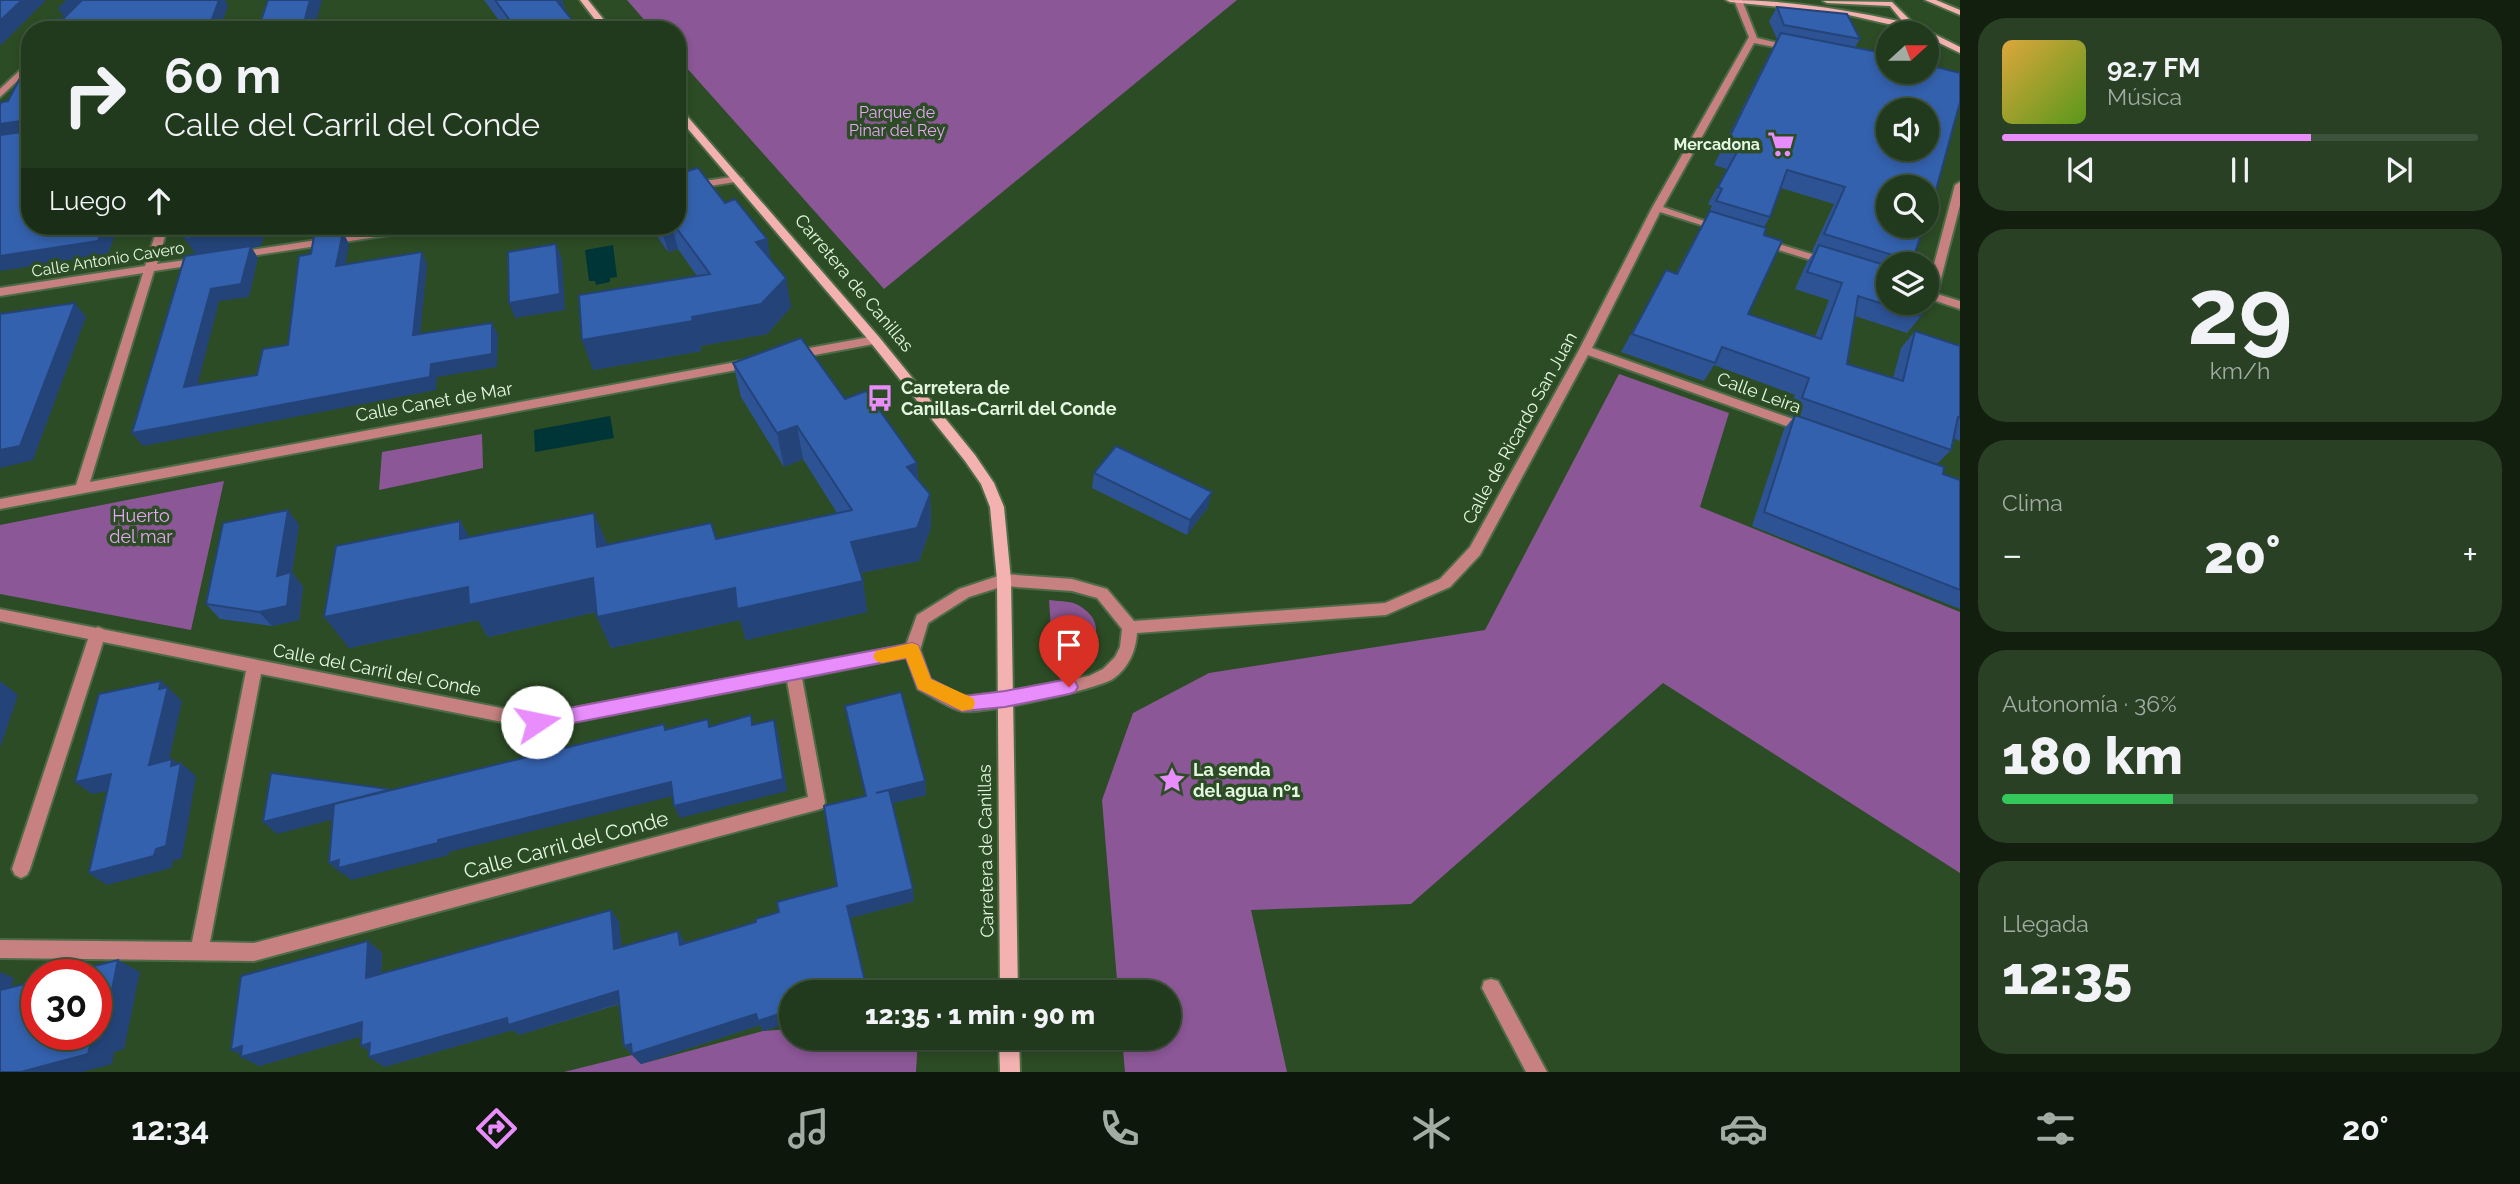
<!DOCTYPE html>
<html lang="es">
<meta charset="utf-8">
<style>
:root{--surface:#21391c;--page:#294025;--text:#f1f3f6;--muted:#a2aca3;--line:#3e533b;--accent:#e98dfd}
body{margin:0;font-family:Raleway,sans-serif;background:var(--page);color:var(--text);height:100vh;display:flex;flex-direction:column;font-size:26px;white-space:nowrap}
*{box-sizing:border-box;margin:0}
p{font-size:23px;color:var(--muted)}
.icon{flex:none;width:38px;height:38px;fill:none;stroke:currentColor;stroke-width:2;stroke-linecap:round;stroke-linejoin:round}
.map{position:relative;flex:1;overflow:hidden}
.sheet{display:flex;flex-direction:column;gap:18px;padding:18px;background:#121f0f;width:560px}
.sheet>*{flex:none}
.top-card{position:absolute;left:21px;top:21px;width:665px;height:214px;border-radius:28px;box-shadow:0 4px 10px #0003,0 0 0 2px var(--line);background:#21391c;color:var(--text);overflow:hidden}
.needle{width:46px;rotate:69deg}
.fabs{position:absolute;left:1876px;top:21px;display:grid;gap:14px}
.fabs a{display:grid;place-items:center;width:63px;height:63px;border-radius:50%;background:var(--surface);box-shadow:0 4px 10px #0003,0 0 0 2px var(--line);font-size:35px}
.speed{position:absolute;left:21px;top:959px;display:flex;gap:14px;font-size:35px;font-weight:700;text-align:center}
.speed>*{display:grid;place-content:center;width:91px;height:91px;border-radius:50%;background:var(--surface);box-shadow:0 4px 10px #0003,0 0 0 2px var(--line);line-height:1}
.speed .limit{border:10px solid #d22;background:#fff;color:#111}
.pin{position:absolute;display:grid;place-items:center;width:60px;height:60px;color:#fff;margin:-72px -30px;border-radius:50% 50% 50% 0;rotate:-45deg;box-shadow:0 0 7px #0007}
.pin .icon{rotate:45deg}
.me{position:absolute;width:77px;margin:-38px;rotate:79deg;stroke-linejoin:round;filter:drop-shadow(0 0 5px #0008)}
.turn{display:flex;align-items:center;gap:24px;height:147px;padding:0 28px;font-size:32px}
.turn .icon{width:91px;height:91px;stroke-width:2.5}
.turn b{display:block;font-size:49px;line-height:60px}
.then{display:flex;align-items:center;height:66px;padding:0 28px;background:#0003;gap:14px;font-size:26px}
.big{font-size:52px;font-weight:800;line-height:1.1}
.sheet .tile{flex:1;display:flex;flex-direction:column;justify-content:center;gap:10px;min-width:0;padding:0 24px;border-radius:28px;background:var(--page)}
.sheet .dial{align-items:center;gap:0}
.dial b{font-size:91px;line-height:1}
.song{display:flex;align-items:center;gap:21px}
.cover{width:84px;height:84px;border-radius:10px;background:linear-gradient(135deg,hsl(40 70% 55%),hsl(90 70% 35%))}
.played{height:7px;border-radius:4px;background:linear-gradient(90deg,var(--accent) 65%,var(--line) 65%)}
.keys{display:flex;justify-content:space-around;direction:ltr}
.heat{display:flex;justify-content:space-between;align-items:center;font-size:38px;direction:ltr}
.charge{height:10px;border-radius:5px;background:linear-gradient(90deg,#34c759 36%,var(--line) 0)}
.trip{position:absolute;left:779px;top:980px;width:402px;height:70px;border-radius:35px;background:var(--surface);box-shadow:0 4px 10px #0003,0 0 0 2px var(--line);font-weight:800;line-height:70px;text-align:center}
.dock{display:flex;height:112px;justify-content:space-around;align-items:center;background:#0d170b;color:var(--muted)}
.dock .icon{width:49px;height:49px}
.dock .active{color:var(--accent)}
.dock b{font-size:32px;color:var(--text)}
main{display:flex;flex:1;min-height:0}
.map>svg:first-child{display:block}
</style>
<main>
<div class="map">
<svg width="1960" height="1072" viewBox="0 0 1960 1072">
<rect width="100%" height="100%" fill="#2c4c25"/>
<!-- green -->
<g fill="#8b5796">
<polygon points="627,0 1237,0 884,289 677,57 677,30 653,30"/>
<polygon points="1619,374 1729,413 1700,507 1960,612 1960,873 1663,683 1411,904 1251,910 1287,1072 1125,1072 1122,1038 1169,1038 1169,992 1118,992 1102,800 1133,713 1209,673 1485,630"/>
<polygon points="482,434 483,468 379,490 382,452"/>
<polygon points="224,481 191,630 0,594 0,525"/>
<path d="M1049,600C1057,601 1069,601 1076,604C1116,624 1090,664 1053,659Z"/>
<polygon points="791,1029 791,1038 918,1038 916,1072 564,1072 632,1055 641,1064 763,1031"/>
</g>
<!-- water -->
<g fill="#003538">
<polygon points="613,245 617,277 610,278 610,282 596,285 595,281 589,281 585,250"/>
<polygon points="610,416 614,438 535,452 534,430"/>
</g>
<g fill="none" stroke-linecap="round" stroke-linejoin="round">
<defs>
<polygon id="lane" points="98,627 103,629 106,633 30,869 27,875 21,878 15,875 12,869 90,633 93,629"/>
<g id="street">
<path d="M1734,0H1742L1757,38L1795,47L1791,50L1754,43L1663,207L1725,228L1720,231L1660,212L1592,348L1810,425L1811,428L1810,431H1800L1588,355L1480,555L1450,587L1386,615L1137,633C1136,650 1129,668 1113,679C1095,690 983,714 962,711C950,709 929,695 918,689L907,657L802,678L825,802L823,808L817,810L254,961L0,958V940L192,942L246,671L0,621V609L537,715L906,645L917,615L959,589L1004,574L1072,579L1107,589L1134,621L1385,603L1440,579L1470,547L1579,350L1652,208L1749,37ZM1004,586L1072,591L1097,598L1122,629L1120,647L1115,657L1103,669L1089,676L1005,692L963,697L930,680L920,650L928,623L969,597ZM261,674L537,729L787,681L808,797L254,943L210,942Z"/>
<polygon points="30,61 30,69 0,97 0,89"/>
<polygon points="738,176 743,179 742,181 677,191 677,185"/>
<polygon points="1960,182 1960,205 1937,294 1960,301 1960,309 1927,298 1927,291 1955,185"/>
<polygon points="158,226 168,226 157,264 200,258 205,261 200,264 154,271 90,482 752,359 758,363 752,367 0,509 0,499 76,485 143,273 0,296 0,288 145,266"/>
<polygon points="410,226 434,226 429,229 237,258 232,255 237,252"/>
<polygon points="1763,239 1831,260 1833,262 1827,265 1759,244 1759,240"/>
<polygon points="875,336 881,340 879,343 793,359 787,355 793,351"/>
<polygon points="1491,979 1498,981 1547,1072 1526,1072 1482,988 1484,981"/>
</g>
<g id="secondary">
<polygon points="580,0 588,0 612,30 603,30"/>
<path d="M1726,0C1786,0 1844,9 1903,22L1890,6L1827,3L1823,1L1892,2L1914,24L1960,47V53L1927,37V33L1840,13L1730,2Z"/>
<polygon points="1925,0 1936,0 1960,10 1960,15"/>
<polygon points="677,107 680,108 879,337 975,455 994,483 1004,507 1011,580 1018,992 1000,992 997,580 990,507 981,484 965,461 871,343 677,116"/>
<polygon points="999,1038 1019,1038 1020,1072 1000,1072"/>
</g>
</defs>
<!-- lane casing -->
<use href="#lane" stroke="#4d6b47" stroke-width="4"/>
<!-- street casing -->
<use href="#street" stroke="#4d6b47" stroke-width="4"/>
<!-- secondary casing -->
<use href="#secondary" stroke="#4d6b47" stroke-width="4"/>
<!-- lane -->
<use href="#lane" fill="#c68180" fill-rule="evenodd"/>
<!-- street -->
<use href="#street" fill="#c68180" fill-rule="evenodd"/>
<!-- secondary -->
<use href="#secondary" fill="#f3b1b0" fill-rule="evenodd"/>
</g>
<!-- wall -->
<g fill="#2d5395" fill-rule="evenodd">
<polygon points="484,0 562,0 566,12 580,30 506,30"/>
<path d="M1777,7L1860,39L1855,47L1911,264H1888V303L1921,316L1907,333L1855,316L1847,364L1893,378L1901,348L1915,331L1960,346V441L1953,438L1951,450L1936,465L1943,474L1960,480V609L1752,526L1784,429L1794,417L1789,415L1795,395L1714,365L1704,381L1621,352L1666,270L1676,273L1712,206L1708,204L1727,169L1714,165L1777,39L1769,21ZM1781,188L1834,204L1812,251L1814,252L1807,262L1795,289L1829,300L1815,337L1748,314L1764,235V227L1770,217Z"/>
<polygon points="725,203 767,239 770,259 791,307 767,334 700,346 701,351 593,370 697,276 678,249 668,252 650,226 677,226"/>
<polygon points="733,363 845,399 917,463 918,481 930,494 931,527 919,561 860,573 863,581 867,612 746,640 740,620 611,648 597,617 596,612 488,637 478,620 349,648 460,521 469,537 608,545 716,539 837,513 803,459 784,467 741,397"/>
<polygon points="1094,473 1208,507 1187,535 1092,488"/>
<polygon points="299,525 292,572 303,587 299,620 272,626 220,619 206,604"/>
<polygon points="845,706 925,781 926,795 892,803 914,901 850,918 791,992 791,1022 763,1031 760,1025 641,1064 624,1046 620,1004 519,1035 513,1030 384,1067 369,1051 361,1036 259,1066 368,941 382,953 381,974 611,910 619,922 621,947 685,942 685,944 756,922 837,886 866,796"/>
</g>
<!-- shaded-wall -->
<g fill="#244479">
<polygon points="22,0 46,0 0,46 0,21"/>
<polygon points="66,0 85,0 66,20 58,8"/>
<polygon points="219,0 225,0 228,6 219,30 208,30"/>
<polygon points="310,0 322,0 314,30 302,30"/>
<polygon points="553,0 562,0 568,19"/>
<polygon points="20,121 30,134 0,138 0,124"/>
<polygon points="103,226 118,226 108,254 0,271 0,256"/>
<polygon points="251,226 266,226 261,246 252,248 258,258 249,297 219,301 194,399 184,387 197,256 185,239"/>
<polygon points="317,226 353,226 352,232 344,234 349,244 343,278"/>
<polygon points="661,226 672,226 678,249 668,252"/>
<polygon points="767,239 772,268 756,242"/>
<polygon points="556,244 562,259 565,310 515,318 509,303"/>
<polygon points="422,252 427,265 419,347 413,335"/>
<polygon points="786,278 791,307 767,334 700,346 701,351 593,370 582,340 692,317"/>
<polygon points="75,303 86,317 33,460 0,468 0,450"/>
<polygon points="492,323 498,335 497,367 437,377 436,390 143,446 132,433 431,364"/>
<polygon points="797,426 803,459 784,467 777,433"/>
<polygon points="917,463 919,496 907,467"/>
<polygon points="1212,492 1208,507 1187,535 1190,520"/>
<polygon points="930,494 931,527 919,561 855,574 851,542"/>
<polygon points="288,510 299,525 292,572 303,587 299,620 272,626 259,612 277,576"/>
<polygon points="594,513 608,546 597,547"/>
<polygon points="460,521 478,553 460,539"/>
<polygon points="593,578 608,609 488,637 478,620 349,648 324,617 468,587"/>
<polygon points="863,581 867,612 746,640 740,620 611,648 597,617 735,588"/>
<polygon points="0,681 18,695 0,748"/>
<polygon points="161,681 182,701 165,778 149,765"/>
<polygon points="774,720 778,733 787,791 680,818 674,806"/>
<polygon points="172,759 181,766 181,763 196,776 182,858 173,861 171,868 107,885 89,873 171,766"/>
<polygon points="111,774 128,787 92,794 75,782"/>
<polygon points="925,781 926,795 878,807 876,793"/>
<polygon points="671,782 677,795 449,852 449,855 351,880 344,874 342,874 329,863 438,840"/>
<polygon points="388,789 399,802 277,834 263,822"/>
<polygon points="913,889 914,901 850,918 867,992 847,992 847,906"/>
<polygon points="611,910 619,922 623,960 614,949"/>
<polygon points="678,931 685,942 687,956 680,945"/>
<polygon points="368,941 382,953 380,989 366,978"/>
<polygon points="118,960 140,972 124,1049 114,1052 112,1064 82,1072 21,1072 91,1042"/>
<polygon points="0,972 14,978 5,1007 0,1004"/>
<polygon points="618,991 627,1001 519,1035 513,1030 384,1067 369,1057 507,1018"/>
<polygon points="791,1010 791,1022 763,1031 760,1025 641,1064 624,1046 756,1014"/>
<polygon points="362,1022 377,1032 259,1066 241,1057 243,1056 231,1050 242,1046"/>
<polygon points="370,1043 376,1055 361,1046"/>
</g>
<!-- building -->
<g fill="#3461ad" stroke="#244479" stroke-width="2" fill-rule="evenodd">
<polygon points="0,0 22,0 0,21"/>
<polygon points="82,0 219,0 208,30 46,30 51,20 63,19"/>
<polygon points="268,0 310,0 302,30 258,30"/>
<polygon points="495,0 556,0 580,30 517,30"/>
<polygon points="1777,7 1847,14 1860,39 1784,25"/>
<polygon points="444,21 444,30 413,30 414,25"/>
<path d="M1781,33L1888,54V72H1927V61L1937,63L1936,67L1960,73V102L1936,190L1927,218V187H1888V226H1924L1911,264H1903L1902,258L1824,234L1845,187L1787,170L1770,217L1716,201L1722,189L1718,187L1737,152L1724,148ZM1888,110H1927V149H1888Z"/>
<polygon points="30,59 30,226 103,226 98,241 0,256 0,135 21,132 23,124 20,121 0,124 0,105 2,102 8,101"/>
<polygon points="698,168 725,203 735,199 767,239 756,242 786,278 761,304 692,317 693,321 582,340 579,295 710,274 675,226 677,226 677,174"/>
<polygon points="1710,211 1766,228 1764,235 1782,241 1748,314 1821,339 1842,283 1807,272 1819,245 1888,266 1888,303 1924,303 1921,316 1858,296 1847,364 1903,381 1915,331 1960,346 1960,418 1958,417 1951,450 1802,398 1809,378 1722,347 1715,363 1632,334 1666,270 1677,274"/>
<polygon points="189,226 251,226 251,229 185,239"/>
<polygon points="343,232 336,266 422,252 413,335 492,323 492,354 431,364 430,377 132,433 185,256 251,246 241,284 211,289 184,387 257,375 263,349 288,345 299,256 311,254 314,236"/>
<polygon points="556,244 560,294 509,303 508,252"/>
<polygon points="75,303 20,446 0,450 0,314"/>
<polygon points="801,338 845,399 866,391 917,463 907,467 930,494 917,528 851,542 863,581 737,609 735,588 597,617 593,578 469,605 468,587 324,617 336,546 460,521 460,539 594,513 597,547 711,523 716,539 852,510 797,426 777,433 733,363"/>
<polygon points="1795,415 1944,467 1943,474 1960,480 1960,590 1764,512"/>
<polygon points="1116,446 1212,492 1190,520 1094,473"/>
<polygon points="288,510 277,576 291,572 287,606 259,612 206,604 223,523"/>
<polygon points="161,681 159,689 168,687 149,765 172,759 171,766 181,763 166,846 156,849 154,856 89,873 111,774 75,782 99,694"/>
<polygon points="901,692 925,781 876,793 889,790 913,889 847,906 866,986 847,992 791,992 791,1010 758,1021 756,1014 632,1054 631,1044 624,1046 618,991 508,1025 507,1018 369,1057 370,1043 361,1046 362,1022 241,1057 242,1046 231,1050 241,976 368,941 366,978 611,910 614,949 678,931 680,945 756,922 756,919 779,912 777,902 837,886 824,806 866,796 845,706"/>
<polygon points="751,715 752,725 774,720 783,779 674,806 671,782 438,840 438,843 338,868 339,860 329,863 334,804 664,724 665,730 708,719 709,727"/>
<polygon points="271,773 388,789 388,790 263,822"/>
<polygon points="118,960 102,1039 91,1042 88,1054 21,1072 0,1072 0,990 37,981 37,1034 96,1034 96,975 60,975"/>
</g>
<!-- route -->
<polygon fill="#e98dfd" stroke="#975ca4" stroke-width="2" points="912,643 918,645 931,679 964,696 1005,691 1069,679 1075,681 1078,687 1075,692 1069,694 1005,707 962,711 918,689 906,658 537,730 531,727 528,722 531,716 537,714"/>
<!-- slow -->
<polygon fill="#f59e0b" points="912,643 918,645 931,679 973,698 975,703 973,709 962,711 918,689 906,658 882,663 876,661 873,656 876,651"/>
<!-- icons -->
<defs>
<symbol id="supermarket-bare" viewBox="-9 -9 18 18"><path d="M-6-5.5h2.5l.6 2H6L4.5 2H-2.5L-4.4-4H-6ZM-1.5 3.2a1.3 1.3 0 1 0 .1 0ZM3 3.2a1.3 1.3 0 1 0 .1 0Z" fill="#e98dfd" stroke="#2c4c25" stroke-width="2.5" paint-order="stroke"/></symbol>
<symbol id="bus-bare" viewBox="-9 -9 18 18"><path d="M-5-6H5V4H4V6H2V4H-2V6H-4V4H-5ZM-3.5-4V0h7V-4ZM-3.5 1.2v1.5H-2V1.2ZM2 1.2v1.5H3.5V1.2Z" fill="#e98dfd" stroke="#2c4c25" stroke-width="2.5" paint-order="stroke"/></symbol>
<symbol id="sight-bare" viewBox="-9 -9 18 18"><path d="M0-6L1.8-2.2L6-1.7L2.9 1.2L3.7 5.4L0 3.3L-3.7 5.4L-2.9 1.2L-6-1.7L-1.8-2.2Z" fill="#e98dfd" stroke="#2c4c25" stroke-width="2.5" paint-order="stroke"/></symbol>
</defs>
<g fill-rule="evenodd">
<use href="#supermarket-bare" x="1762" y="125" width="38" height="38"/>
<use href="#bus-bare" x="861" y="379" width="38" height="38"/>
<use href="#sight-bare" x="1153" y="761" width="38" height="38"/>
</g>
<g text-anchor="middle" stroke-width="7" stroke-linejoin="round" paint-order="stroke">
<!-- far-park labels -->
<g font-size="16" fill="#e9a7f7" stroke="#2c4c25">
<text x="897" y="118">Parque de<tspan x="897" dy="18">Pinar del Rey</tspan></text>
</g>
<!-- far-poi labels -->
<g font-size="16" font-weight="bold" fill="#e4f7e0" stroke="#2c4c25" text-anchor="end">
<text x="1760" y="150">Mercadona</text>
</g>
<!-- far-street labels -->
<g font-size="16" fill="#e4f7e0" stroke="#2c4c25">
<text transform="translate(108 259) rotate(-9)" y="6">Calle Antonio Cavero</text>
</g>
<!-- street labels -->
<g font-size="18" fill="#e4f7e0" stroke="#2c4c25">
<text transform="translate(854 283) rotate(50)" y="6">Carretera de Canillas</text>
<text transform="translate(1759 393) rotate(20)" y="6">Calle Leira</text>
<text transform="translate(434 402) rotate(-10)" y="6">Calle Canet de Mar</text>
<text transform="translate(1520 428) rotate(-61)" y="6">Calle de Ricardo San Juan</text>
<text transform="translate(377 670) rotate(11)" y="6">Calle del Carril del Conde</text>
<text transform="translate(986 851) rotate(-91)" y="6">Carretera de Canillas</text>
</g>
<!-- poi labels -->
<g font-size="18" font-weight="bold" fill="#e4f7e0" stroke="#2c4c25" text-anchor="start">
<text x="901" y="394">Carretera de<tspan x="901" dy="21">Canillas-Carril del Conde</tspan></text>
<text x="1193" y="776">La senda<tspan x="1193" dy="21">del agua nº1</tspan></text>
</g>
<!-- park labels -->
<g font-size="18" fill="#e9a7f7" stroke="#2c4c25">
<text x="141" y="522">Huerto<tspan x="141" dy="21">del mar</tspan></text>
</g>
<!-- near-street labels -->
<g font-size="21" fill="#e4f7e0" stroke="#2c4c25">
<text transform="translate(566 845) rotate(-15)" y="7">Calle Carril del Conde</text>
</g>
</g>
</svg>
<div class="fabs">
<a><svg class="needle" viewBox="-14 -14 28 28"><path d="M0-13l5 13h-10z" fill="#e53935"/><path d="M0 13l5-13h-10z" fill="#a2aca3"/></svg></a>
<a><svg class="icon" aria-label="sound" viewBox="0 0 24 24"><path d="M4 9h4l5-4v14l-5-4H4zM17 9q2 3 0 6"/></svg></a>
<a><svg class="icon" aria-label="search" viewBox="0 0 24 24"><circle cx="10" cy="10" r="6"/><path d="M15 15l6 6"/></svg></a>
<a><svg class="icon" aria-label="layers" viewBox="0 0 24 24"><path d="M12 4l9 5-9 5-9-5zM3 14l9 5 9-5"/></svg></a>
</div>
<div class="speed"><div class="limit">30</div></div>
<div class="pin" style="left:1069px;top:687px;background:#d93025"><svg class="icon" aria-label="arrive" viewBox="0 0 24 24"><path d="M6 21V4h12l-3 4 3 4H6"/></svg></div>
<svg class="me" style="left:537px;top:722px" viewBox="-20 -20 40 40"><circle r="19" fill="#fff"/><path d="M0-13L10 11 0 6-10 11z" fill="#e98dfd"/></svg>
<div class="trip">12:35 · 1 min · 90 m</div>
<div class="top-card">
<div class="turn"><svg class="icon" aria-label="right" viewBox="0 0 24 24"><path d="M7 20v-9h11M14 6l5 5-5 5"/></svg><div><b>60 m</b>Calle del Carril del Conde</div></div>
<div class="then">Luego<svg class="icon" aria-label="ahead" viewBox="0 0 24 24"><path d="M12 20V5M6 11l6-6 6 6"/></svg></div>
</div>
</div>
<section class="sheet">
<div class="tile">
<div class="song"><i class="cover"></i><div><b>92.7 FM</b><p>Música</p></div></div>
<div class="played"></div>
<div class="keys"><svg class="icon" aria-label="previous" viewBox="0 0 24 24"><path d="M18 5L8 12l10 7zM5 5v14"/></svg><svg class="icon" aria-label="pause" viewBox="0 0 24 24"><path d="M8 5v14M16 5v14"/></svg><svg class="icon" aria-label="next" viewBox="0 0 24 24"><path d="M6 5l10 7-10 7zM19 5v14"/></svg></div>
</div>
<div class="tile dial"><b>29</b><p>km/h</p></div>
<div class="tile"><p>Clima</p>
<div class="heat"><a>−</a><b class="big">20°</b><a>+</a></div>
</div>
<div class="tile"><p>Autonomía · 36%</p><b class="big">180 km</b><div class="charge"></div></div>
<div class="tile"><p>Llegada</p><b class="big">12:35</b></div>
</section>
</main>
<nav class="dock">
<b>12:34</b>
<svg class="icon active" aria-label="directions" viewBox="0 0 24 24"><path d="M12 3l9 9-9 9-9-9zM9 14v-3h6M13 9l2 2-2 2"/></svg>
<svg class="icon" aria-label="music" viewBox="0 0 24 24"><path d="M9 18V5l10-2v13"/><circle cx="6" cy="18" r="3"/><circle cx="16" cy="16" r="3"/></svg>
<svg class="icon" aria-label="phone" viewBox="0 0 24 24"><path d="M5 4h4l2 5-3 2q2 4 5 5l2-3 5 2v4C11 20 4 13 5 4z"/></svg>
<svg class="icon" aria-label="climate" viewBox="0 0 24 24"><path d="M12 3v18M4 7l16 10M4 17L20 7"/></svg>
<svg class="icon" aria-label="car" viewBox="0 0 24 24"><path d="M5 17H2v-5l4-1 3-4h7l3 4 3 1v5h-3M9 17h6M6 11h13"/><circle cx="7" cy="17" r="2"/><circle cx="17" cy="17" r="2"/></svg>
<svg class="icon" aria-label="filters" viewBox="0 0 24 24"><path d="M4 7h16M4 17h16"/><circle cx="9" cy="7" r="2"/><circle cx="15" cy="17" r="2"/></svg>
<b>20°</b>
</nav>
